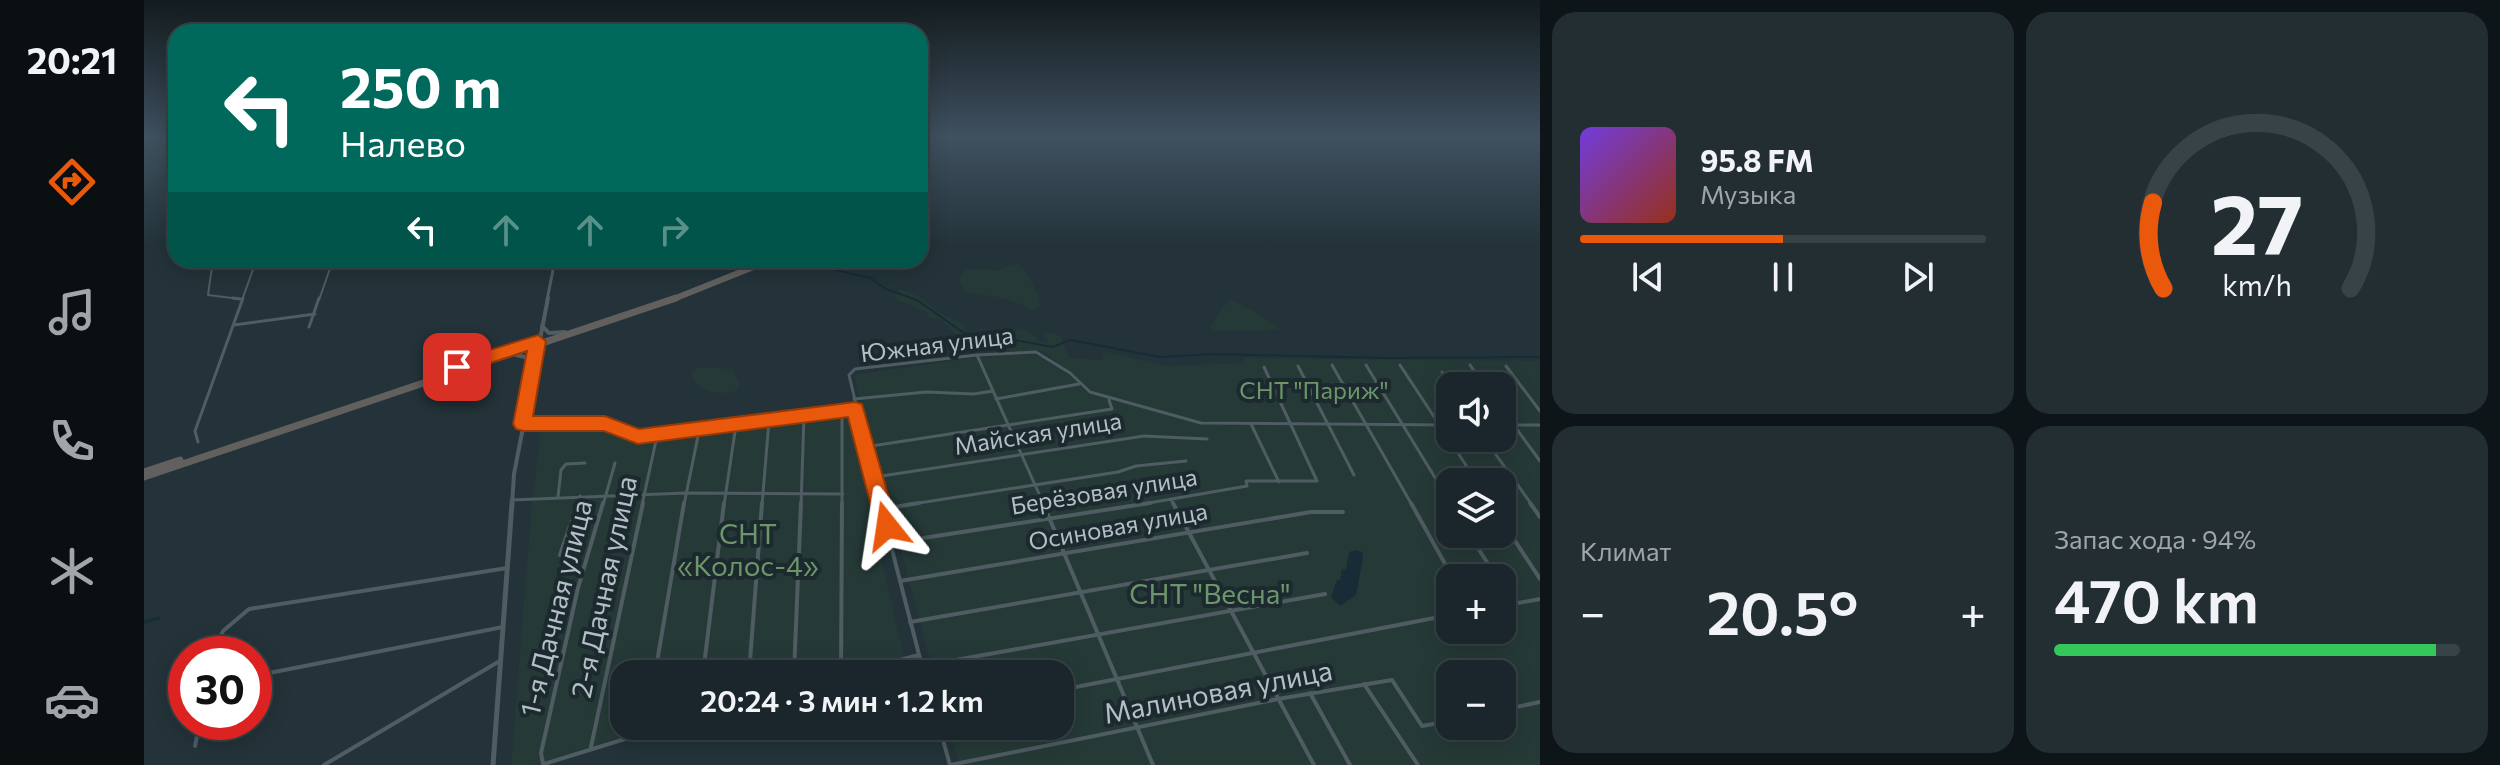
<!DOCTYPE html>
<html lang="ru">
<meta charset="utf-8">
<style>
:root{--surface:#1a262b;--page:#232e33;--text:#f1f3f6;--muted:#9fa5a9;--line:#384347;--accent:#ea580c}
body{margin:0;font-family:Commissioner,sans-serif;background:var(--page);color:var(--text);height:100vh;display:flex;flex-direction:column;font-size:30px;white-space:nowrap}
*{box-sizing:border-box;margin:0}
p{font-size:26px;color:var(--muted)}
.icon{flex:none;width:44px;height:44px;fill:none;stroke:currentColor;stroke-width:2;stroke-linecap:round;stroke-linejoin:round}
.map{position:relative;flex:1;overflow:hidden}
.drawer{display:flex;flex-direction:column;gap:12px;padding:12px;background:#0e1518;width:960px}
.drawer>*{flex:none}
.hud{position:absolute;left:24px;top:24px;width:760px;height:244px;border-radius:24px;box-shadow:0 4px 20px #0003,0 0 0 2px var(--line);background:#00695c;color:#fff;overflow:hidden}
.buttons{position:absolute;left:1292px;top:372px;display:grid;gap:16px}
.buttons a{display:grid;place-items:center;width:80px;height:80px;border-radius:16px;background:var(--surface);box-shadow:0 4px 20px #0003,0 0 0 2px var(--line);font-size:40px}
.speed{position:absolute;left:24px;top:636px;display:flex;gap:16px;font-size:40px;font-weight:700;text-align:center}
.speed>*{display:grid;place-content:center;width:104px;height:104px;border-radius:50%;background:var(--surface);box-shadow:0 4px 20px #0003,0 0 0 2px var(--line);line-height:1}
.speed .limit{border:12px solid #d22;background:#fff;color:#111}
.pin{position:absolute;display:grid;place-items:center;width:68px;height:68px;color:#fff;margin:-34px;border-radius:16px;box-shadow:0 4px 12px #0006}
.me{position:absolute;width:88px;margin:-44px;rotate:345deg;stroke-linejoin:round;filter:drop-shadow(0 0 6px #0008)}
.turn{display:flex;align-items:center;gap:28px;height:168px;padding:0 40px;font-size:36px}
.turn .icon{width:104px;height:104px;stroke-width:2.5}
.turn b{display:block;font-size:56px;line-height:68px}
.lanes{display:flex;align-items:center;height:76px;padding:0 40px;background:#0003;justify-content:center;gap:40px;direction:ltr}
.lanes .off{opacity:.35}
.big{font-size:60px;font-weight:600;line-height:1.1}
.drawer .card{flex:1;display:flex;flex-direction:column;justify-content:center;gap:12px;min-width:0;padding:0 28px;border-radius:24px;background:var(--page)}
.drawer .dial{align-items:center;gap:0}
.dial svg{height:208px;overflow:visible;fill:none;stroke:var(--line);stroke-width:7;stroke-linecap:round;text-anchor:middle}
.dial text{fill:var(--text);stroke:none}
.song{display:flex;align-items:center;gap:24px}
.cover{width:96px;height:96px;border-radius:12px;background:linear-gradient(135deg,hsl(260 70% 55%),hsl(10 70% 35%))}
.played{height:8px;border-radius:4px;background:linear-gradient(90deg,var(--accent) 50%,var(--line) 50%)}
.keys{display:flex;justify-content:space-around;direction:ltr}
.heat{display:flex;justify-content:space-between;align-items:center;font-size:44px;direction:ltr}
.charge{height:12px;border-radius:6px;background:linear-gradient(90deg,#34c759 94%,var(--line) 0)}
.drawer .tiles{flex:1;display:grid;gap:12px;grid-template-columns:repeat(2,1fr)}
.trip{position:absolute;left:466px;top:660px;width:464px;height:80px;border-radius:24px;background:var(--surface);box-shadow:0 4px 20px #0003,0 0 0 2px var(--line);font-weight:600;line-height:80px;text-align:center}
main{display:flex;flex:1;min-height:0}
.menu{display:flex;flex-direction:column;width:144px;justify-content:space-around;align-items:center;background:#0a0f11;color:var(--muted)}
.menu .icon{width:56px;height:56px}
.menu .on{color:var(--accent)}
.menu b{font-size:36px;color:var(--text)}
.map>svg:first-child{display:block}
</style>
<main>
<nav class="menu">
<b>20:21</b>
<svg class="icon on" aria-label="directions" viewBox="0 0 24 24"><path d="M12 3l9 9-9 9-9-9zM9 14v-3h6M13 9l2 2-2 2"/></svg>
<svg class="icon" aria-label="music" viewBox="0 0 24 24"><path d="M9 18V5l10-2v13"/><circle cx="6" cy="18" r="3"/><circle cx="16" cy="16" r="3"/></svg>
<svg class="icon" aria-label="phone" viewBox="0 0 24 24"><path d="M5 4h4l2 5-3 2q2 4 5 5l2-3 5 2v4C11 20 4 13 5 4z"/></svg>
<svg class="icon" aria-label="climate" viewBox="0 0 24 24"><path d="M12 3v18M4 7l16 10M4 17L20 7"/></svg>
<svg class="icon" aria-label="car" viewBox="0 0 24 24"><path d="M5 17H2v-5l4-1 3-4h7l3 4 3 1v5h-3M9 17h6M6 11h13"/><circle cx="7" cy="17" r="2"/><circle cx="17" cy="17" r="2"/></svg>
</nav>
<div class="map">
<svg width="1396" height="765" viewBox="0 0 1396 765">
<rect width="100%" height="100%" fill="#233339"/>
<!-- green -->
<g fill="#253a37" fill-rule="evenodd">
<polygon points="0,138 32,138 32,149 12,161 15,171 8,176 13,178 0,188"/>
<path d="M873,264C883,269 894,293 896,304L890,310L859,298L822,292L814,280L822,269L854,270Z"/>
<polygon points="756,289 774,296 801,316 815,321 823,332 837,338 866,335 875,328 890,335 894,342 904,342 900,335 906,332 916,336 925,358 960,360 958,351 1021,366 1101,363 1100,358 1396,361 1396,424 1358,423 1358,386 1306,386 1306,423 1057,421 949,392 899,351 859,352 856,344 839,346 834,352 830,352 836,343 810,333 798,320 786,318 781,311 753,300 751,295"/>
<path d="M1084,300C1093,301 1129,321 1135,329C1132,331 1076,331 1068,330L1067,326Z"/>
<path d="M888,354L901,358L920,371L944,393L1055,424L1306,426V438H1358V426H1396V765H815L804,726H916V674H790L710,375L827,358ZM1306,482H1358V534H1306ZM1306,578H1358V630H1306ZM1306,674H1358V726H1306Z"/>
<path d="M556,367L589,369L595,384L592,391C574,395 555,394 547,375L549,370Z"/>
<polygon points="704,414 760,657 691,674 480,674 480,726 512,726 389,765 367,765 388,502 397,431 466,429 493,441"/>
</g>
<!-- water -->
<polygon fill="#172c36" points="1212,550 1218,552 1219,558 1212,595 1196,606 1187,597 1193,580 1196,580 1198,569 1202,570 1205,552"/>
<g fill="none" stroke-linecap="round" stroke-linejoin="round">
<!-- stream-far1 -->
<g stroke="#172c36" stroke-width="2">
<polyline points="576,264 599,264"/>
<polyline points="626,267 675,266 726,278 742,289 773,300 820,333 840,340 870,340 909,347 926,340 1016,357 1067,354 1241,358 1396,357"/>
</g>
<!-- stream -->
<polyline stroke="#172c36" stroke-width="3" points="0,622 15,618"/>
<!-- minor-far2 -->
<g stroke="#4f5c62" stroke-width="2">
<polyline points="69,260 64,295 96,299"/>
<polyline points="98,300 111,264"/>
<polyline points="175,300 189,260"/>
</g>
<!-- minor-far1 -->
<g stroke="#4f5c62" stroke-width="3">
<polyline points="89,298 96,299"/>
<polyline points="90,325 171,314"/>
<polyline points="165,327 175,298"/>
<polyline points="833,355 900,505"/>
<polyline points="1188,365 1268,505"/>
<polyline points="1222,365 1306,502"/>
<polyline points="1256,365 1333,482"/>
<polyline points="1326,365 1341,386"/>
<polyline points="1154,366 1210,475"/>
<polyline points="1362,366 1396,411"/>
<polyline points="1298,372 1307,386"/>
<polyline points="710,399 782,392 830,394 849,391"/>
<polyline points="852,399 935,384"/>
<polyline points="1358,409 1396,461"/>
<polyline points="379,424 461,424 505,437 710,409"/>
<polyline points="1107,424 1135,482"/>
<polyline points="1358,425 1396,425"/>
<polyline points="1340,438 1388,505"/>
<polyline points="54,442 51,431 99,298"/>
<polyline points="721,447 968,409 965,400"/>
<polyline points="731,477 1000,436 1063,439"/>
<polyline points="414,497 417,470 422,464 441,463"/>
<polyline points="367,500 542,493 699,494"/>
<polyline points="1027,500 1030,505"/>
<polyline points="433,505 436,496"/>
<polyline points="459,505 471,463"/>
<polyline points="498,505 513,436"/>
<polyline points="540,505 554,436"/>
<polyline points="580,505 592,425"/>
<polyline points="618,505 625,421"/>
<polyline points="657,505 660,416"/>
<polyline points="698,505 698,410"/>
<polyline points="736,505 705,375 711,369 833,355 892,352 926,373 946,392 1057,423 1306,425"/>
<polyline points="762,505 974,472 992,466 1042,461"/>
<polyline points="993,505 1103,486 1102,481 1173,481 1120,367"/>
</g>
<!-- minor -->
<g stroke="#4f5c62" stroke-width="4">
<polyline points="736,503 780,674"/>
<polyline points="899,503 1009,765"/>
<polyline points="1029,503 1170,765"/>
<polyline points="1267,503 1309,578"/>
<polyline points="1386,503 1396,517"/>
<polyline points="738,509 775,503"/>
<polyline points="1358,521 1396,579"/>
<polyline points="1325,534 1353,578"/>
<polyline points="747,543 1006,503"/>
<polyline points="416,555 434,503"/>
<polyline points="756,581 1167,512 1199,512"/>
<polyline points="1358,587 1369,604"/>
<polyline points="1358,606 1396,599"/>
<polyline points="766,622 1163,553"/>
<polyline points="69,654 79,631 105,609 363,568"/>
<polyline points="778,666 1181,594"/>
<polyline points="511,674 540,503"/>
<polyline points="559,674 580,503"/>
<polyline points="605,674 618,503"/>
<polyline points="650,674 657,503"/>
<polyline points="697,674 698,503"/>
<polyline points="701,674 775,655"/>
<polyline points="115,675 359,627"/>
<polyline points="1220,684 1274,765"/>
<polyline points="916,690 1306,615"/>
<polyline points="1166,693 1206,765"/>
<polyline points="1358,710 1396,702"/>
<polyline points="795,726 806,765"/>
<polyline points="51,746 56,722"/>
<polyline points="447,747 499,503"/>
<polyline points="399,764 397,753 434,588 459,503"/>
<polyline points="400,764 523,726"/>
<polyline points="180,765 354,662"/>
<polyline points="806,765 1134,699 1248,680 1278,726 1306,721"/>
</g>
<!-- tertiary-far2 -->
<g stroke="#4f5c62" stroke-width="3">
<polyline points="776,141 779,138"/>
<polyline points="403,300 411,260"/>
</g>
<!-- tertiary-far1 -->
<g stroke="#4f5c62" stroke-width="4">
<polyline points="398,326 405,333 421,332"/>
<polyline points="372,355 386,358 389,366"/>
<polyline points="368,505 370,474 404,298"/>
</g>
<!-- tertiary -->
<polyline stroke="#4f5c62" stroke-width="5" points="349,765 368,503"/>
<!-- trunk-far1 -->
<g stroke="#62605f" stroke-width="6">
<polyline points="776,149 787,138"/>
<polyline points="527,300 627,260"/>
</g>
<!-- trunk -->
<g stroke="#62605f" stroke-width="7">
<polyline points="0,472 36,460"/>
<polyline points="0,477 532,298"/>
</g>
</g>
<!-- sky -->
<linearGradient id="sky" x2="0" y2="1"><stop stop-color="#131c1f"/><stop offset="0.56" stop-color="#3f505f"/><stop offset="1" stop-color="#3f505f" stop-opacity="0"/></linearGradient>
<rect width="1396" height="245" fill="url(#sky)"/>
<!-- route -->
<polygon fill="#ea580c" stroke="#983908" stroke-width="2" points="394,335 402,341 389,416 461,416 495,429 711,402 718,404 753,526 750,533 743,535 735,533 732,526 704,417 494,444 460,431 379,431 372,429 369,424 383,351 313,374 304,367 307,362"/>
<g text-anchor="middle" stroke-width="8" stroke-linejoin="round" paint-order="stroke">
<!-- street labels -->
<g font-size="24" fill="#b2bfc5" stroke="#1c292e">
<text transform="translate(793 345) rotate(-7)" y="8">Южная улица</text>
<text transform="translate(894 434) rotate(-9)" y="8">Майская улица</text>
<text transform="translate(960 492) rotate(-9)" y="8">Берёзовая улица</text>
<text transform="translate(974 527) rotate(-10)" y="8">Осиновая улица</text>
</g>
<!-- park labels -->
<g font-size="24" fill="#6c956a" stroke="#1c292e">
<text x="1170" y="399">СНТ "Париж"</text>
</g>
<!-- near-park labels -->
<g font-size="28" fill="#6c956a" stroke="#1c292e">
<text x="604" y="544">СНТ<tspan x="604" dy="32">«Колос-4»</tspan></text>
<text x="1066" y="604">СНТ "Весна"</text>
</g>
<!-- near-street labels -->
<g font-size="28" fill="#b2bfc5" stroke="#1c292e">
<text transform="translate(460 587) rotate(-78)" y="10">2-я Дачная улица</text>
<text transform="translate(412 608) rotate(-76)" y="10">1-я Дачная улица</text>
<text transform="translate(1074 692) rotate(-11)" y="10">Малиновая улица</text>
</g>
</g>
</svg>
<div class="buttons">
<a><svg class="icon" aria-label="sound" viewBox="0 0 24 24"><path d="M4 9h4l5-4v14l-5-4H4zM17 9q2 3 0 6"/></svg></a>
<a><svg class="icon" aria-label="layers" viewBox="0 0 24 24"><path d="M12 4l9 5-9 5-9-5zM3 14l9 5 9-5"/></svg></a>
<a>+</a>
<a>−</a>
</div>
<div class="speed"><div class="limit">30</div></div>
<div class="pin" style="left:313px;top:367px;background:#d93025"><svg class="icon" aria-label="arrive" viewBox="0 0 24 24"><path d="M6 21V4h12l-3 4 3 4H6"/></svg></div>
<svg class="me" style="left:743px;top:526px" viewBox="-20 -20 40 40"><path d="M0-17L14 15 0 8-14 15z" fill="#ea580c" stroke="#fff" stroke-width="4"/></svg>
<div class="trip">20:24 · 3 мин · 1.2 km</div>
<div class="hud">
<div class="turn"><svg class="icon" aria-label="left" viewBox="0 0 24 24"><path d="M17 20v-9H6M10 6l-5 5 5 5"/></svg><div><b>250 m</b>Налево</div></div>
<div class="lanes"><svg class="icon" aria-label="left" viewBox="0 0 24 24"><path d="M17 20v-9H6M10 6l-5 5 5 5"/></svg><svg class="icon off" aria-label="ahead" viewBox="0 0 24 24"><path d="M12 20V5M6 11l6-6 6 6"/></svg><svg class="icon off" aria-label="ahead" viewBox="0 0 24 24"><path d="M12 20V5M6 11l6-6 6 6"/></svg><svg class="icon off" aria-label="right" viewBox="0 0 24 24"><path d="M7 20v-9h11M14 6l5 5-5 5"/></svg></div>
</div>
</div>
<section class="drawer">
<div class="tiles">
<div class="card">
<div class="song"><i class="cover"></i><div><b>95.8 FM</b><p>Музыка</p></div></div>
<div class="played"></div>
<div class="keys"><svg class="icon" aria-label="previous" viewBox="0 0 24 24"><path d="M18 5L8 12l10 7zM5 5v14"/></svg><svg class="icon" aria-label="pause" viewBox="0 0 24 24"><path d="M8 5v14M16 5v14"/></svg><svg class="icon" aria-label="next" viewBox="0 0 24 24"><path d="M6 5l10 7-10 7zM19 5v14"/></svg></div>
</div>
<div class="card dial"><svg viewBox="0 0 100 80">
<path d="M14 69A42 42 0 1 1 86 69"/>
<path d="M14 69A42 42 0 0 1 10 36" stroke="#ea580c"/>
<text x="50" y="56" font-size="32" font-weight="700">27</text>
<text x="50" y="72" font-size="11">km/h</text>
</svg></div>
<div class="card"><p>Климат</p>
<div class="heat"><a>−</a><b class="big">20.5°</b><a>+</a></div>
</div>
<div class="card"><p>Запас хода · 94%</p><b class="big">470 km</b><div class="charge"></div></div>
</div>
</section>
</main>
